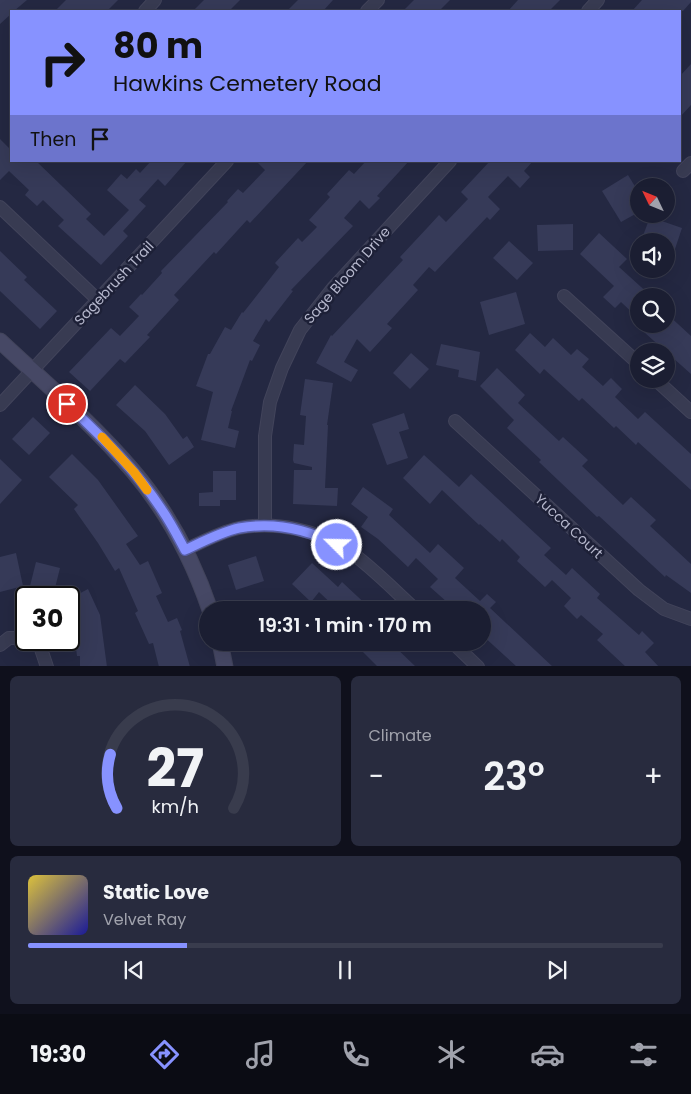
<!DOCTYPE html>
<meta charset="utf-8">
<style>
:root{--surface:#1b1e32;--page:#282b3e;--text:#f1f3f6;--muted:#a0a2ac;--line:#393c4d;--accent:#8792ff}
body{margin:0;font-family:Poppins,sans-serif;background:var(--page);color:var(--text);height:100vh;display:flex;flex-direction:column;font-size:19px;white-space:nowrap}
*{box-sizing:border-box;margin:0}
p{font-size:16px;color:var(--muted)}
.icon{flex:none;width:28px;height:28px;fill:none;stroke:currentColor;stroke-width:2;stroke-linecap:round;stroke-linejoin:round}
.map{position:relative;height:666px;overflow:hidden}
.sheet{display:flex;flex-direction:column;gap:10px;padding:10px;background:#0f101c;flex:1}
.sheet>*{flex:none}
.top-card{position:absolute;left:10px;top:10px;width:671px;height:152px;border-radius:0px;box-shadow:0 5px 20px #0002,0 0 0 1px var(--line);background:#8792ff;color:#111;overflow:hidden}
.needle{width:32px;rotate:313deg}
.fabs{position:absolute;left:630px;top:178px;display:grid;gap:10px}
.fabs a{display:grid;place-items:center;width:45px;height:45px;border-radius:50%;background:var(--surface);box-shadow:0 5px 20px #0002,0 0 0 1px var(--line);font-size:25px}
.speed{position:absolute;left:15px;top:586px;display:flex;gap:10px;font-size:25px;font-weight:700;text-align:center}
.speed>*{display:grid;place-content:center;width:65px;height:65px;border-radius:50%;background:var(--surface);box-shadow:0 5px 20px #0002,0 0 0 1px var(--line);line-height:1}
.speed .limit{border:2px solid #111;border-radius:8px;background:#fff;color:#111}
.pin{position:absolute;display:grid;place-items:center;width:42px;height:42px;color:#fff;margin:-21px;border:2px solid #fff;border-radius:50%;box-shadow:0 1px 5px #0007}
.me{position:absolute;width:55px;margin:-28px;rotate:293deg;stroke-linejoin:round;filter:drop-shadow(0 0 4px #0008)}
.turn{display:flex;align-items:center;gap:18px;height:105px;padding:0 20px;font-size:22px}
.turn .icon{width:65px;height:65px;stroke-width:2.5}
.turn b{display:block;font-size:35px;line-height:42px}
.then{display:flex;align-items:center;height:48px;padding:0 20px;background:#0003;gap:10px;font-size:19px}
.big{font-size:38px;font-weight:600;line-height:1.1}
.sheet .widget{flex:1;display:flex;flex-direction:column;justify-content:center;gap:8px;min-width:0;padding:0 18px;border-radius:8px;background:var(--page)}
.sheet .dial{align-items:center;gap:0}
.dial svg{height:130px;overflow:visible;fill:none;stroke:var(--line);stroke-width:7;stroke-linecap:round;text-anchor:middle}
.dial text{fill:var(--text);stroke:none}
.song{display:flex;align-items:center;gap:15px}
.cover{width:60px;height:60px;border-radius:8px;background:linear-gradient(135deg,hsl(50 70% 55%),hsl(240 70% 35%))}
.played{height:5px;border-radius:2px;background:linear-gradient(90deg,var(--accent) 25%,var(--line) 25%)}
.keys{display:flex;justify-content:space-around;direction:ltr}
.heat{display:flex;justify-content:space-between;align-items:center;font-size:28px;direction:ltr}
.sheet .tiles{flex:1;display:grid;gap:10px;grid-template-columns:1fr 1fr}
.widget:last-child{grid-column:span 2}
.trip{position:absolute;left:199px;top:601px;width:292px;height:50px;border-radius:25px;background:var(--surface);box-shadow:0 5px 20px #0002,0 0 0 1px var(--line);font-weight:600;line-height:50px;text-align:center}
.tab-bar{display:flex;height:80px;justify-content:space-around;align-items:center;background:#0b0c14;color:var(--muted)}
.tab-bar .icon{width:35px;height:35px}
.tab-bar .active{color:var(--accent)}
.tab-bar b{font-size:22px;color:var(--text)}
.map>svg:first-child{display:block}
</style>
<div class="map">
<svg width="691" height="667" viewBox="0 0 691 667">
<rect width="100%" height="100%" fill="#242842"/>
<!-- building -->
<g fill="#363a58">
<polygon points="0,0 27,0 14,11 11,11 11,14 0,24"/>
<polygon points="66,0 118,0 107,11 55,11"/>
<polygon points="204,0 240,0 229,11 193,11"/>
<polygon points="298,0 333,0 323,11 287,11"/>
<polygon points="414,0 450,0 439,11 403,11"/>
<polygon points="518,0 560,0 549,11 508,11"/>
<polygon points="642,0 691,0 691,2 683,11 632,11"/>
<polygon points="691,64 691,105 680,117 680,76"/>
<polygon points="0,139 11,150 11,161 36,161 91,214 86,219 104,236 129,210 107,190 121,174 127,179 136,169 140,173 151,161 187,161 165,186 158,179 139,200 146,206 123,231 128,236 101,265 58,226 64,220 43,200 37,206 25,195 29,190 9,171 0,180"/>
<polygon points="256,161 308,161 250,223 247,220 216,254 214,252 174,295 179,300 147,335 150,337 125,363 120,359 90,391 69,372 111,328 120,336 139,316 129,307 141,294 142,295 162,273 161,271 228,202 227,201 238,189 243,193 265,170"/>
<polygon points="366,161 409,161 377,196 380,198 369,209 360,200 344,218 353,226 291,290 293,291 269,322 266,319 253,341 260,345 252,361 250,360 231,411 232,411 228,428 239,431 235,448 201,440 213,392 196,386 208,354 210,354 225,327 231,330 242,312 243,313 279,267 275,263 298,238 302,242 317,227 309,220 330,197 327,194 349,170 354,174"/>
<polygon points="490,161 533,161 524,171 530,177 520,188 508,176 488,197 500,209 490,220 487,217 435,272 429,267 413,285 418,290 387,324 392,328 370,352 357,339 344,362 358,370 351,382 316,363 331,335 332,336 403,260 400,257 428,227 439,215 446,222 468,199 461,192"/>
<polygon points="628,175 639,193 639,212 621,222 602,191"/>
<polygon points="650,217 682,228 668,270 666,270 666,241 641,241"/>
<polygon points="573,224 573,250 538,251 537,225"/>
<polygon points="599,233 627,259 619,267 651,296 639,296 639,319 621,302 615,308 603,297 614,286 580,254"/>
<polygon points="509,241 533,263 517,280 493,258"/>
<polygon points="0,251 27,277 24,280 57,311 40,329 0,291"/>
<polygon points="516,292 525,324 489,335 480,302"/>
<polygon points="666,313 691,336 691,374 635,324 666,324"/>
<polygon points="530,333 545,347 553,338 571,355 577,349 589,359 582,367 603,386 611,378 622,389 615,397 638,419 645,412 691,454 691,490 638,442 636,445 616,426 614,428 582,398 579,401 544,369 540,374 515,350"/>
<polygon points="441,344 480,352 476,381 458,377 459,370 436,365"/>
<polygon points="411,353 429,369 410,389 393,373"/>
<polygon points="497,368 525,395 518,403 559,441 563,437 588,460 582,466 623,505 631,497 656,520 650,526 691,564 691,593 666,575 665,577 599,516 597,517 539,462 541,460 507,428 514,420 480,386"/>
<polygon points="305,379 333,383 327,425 328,425 325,488 338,488 337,506 293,504 294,470 312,470 312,467 294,463 293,460 294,444 304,445 306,416 300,415"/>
<polygon points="135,385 165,414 183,439 187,436 194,447 169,465 145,431 116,405"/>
<polygon points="404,413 409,429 399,432 408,458 387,465 372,424"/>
<polygon points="33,417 50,433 29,455 12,439"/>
<polygon points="72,454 98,480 138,536 126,544 140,565 148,561 162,593 156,596 168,622 177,618 182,630 180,631 190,667 159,667 153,643 149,644 135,613 138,611 119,568 115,571 98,543 74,509 78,505 49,477"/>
<polygon points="424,455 459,487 471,474 551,548 544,555 566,575 572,568 600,594 597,598 639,635 642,631 654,643 645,652 659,667 626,667 597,640 603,634 581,615 577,619 564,606 571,598 552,580 545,587 517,561 520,557 502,539 500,542 480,524 479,525 442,490 430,504 403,478"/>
<polygon points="0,459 22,480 0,504"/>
<polygon points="213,471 236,471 236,500 220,500 220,506 199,506 199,493 213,492"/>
<polygon points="363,487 393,509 389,515 430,553 438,544 464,568 455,578 480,601 487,594 496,602 490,608 553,667 517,667 482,635 482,610 456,610 430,587 438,579 416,558 408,567 378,539 361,527 368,517 351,504"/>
<polygon points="16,553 23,586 0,592 0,557"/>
<polygon points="256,556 264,581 236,590 228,565"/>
<polygon points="36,562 60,568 53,596 29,590"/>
<polygon points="312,563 338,587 342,582 372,610 338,610 319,592 311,602 292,584"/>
<polygon points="88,589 100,615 107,667 80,667 80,656 77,656 74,633 69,623 69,599"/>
<polygon points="353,642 390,642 416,667 378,667"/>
</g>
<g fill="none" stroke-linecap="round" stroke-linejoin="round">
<defs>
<g id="street">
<polyline points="145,11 155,0"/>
<polyline points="367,11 378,0"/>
<polyline points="588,11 598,0"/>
<polyline points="683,171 691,163"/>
<polyline points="0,207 98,300"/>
<polyline points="564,296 639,364"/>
<polyline points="655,379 691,412"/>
<polyline points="0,405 227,161"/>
<polyline points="455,421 639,590 664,609 691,619"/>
<polyline points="265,525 265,436 270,402 282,368 300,330 333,288 450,161"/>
<path d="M185,550C202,542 220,532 239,528C275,521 319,530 349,551C371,566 396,592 416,610"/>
<polyline points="31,640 40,646 47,667"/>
<polyline points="452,642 478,667"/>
<polyline points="0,645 9,638 26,638"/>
</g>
<g id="secondary">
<path d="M0,341C45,383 93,424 133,471C167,511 193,560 210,610"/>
<polyline points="220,642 225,667"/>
</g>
</defs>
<!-- street casing -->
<use href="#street" stroke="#42445b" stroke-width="14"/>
<!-- secondary casing -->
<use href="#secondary" stroke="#42445b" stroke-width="17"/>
<!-- street -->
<use href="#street" stroke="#383b52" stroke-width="12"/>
<!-- secondary -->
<use href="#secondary" stroke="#464865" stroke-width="15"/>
</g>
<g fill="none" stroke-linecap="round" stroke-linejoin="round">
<defs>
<path id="route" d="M67,404C102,437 136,470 162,510C171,523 178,537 185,550C202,542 221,532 239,528C273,522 307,529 337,545"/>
</defs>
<!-- route casing -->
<use href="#route" stroke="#585fa6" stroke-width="12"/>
<!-- route -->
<use href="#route" stroke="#8792ff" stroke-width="9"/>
<!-- slow -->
<polyline stroke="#f59e0b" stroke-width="9" points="102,437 134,472 147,490"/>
</g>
<g text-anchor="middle" stroke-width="5" stroke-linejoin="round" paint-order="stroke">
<!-- street labels -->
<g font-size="14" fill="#b5b7cc" stroke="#1d2037">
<text transform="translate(347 275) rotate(-49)" y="5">Sage Bloom Drive</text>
<text transform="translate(114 283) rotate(-47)" y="5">Sagebrush Trail</text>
<text transform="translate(569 526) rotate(43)" y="5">Yucca Court</text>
</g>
</g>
</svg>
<div class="fabs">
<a><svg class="needle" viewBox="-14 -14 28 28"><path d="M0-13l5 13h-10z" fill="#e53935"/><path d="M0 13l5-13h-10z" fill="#a0a2ac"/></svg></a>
<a><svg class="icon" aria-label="sound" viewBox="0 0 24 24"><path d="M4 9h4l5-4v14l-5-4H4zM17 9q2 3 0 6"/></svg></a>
<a><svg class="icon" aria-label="search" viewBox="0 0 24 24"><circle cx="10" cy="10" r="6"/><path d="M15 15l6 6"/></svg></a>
<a><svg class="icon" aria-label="layers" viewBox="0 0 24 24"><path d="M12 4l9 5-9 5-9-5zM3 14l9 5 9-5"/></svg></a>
</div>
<div class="speed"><div class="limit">30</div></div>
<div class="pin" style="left:67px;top:404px;background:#d93025"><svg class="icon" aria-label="arrive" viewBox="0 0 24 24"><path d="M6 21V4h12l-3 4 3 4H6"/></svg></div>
<svg class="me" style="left:337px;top:545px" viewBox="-20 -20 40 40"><circle r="17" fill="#8792ff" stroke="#fff" stroke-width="3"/><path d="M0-11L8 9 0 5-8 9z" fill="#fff"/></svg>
<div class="trip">19:31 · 1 min · 170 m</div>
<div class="top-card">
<div class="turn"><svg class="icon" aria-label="right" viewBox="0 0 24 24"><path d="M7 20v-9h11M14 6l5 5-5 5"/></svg><div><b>80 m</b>Hawkins Cemetery Road</div></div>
<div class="then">Then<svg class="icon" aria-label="arrive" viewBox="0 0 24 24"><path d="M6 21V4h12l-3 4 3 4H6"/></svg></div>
</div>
</div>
<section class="sheet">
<div class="tiles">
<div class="widget dial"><svg viewBox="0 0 100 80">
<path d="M14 69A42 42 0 1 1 86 69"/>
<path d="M14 69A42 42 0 0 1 10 36" stroke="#8792ff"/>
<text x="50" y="56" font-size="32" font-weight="700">27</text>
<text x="50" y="72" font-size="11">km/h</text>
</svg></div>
<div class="widget"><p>Climate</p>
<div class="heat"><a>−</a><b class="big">23°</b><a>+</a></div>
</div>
<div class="widget">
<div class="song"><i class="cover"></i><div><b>Static Love</b><p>Velvet Ray</p></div></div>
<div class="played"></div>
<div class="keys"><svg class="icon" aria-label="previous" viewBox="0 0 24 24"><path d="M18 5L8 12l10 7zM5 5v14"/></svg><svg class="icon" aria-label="pause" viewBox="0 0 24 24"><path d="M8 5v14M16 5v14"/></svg><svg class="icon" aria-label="next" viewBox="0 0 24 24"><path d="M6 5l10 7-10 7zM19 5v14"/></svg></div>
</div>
</div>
</section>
<nav class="tab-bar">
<b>19:30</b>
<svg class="icon active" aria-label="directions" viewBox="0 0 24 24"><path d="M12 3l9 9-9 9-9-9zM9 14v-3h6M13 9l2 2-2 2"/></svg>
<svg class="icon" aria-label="music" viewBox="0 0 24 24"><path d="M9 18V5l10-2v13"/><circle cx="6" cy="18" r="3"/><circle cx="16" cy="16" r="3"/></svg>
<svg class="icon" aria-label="phone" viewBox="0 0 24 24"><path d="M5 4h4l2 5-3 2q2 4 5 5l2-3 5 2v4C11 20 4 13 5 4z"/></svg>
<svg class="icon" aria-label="climate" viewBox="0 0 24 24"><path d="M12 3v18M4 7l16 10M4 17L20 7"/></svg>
<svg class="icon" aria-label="car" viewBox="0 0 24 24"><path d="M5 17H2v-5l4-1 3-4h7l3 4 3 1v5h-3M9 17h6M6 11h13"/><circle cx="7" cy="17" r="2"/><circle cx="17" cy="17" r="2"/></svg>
<svg class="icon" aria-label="filters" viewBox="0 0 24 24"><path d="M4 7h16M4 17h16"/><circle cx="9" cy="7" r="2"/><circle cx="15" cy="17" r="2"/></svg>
</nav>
